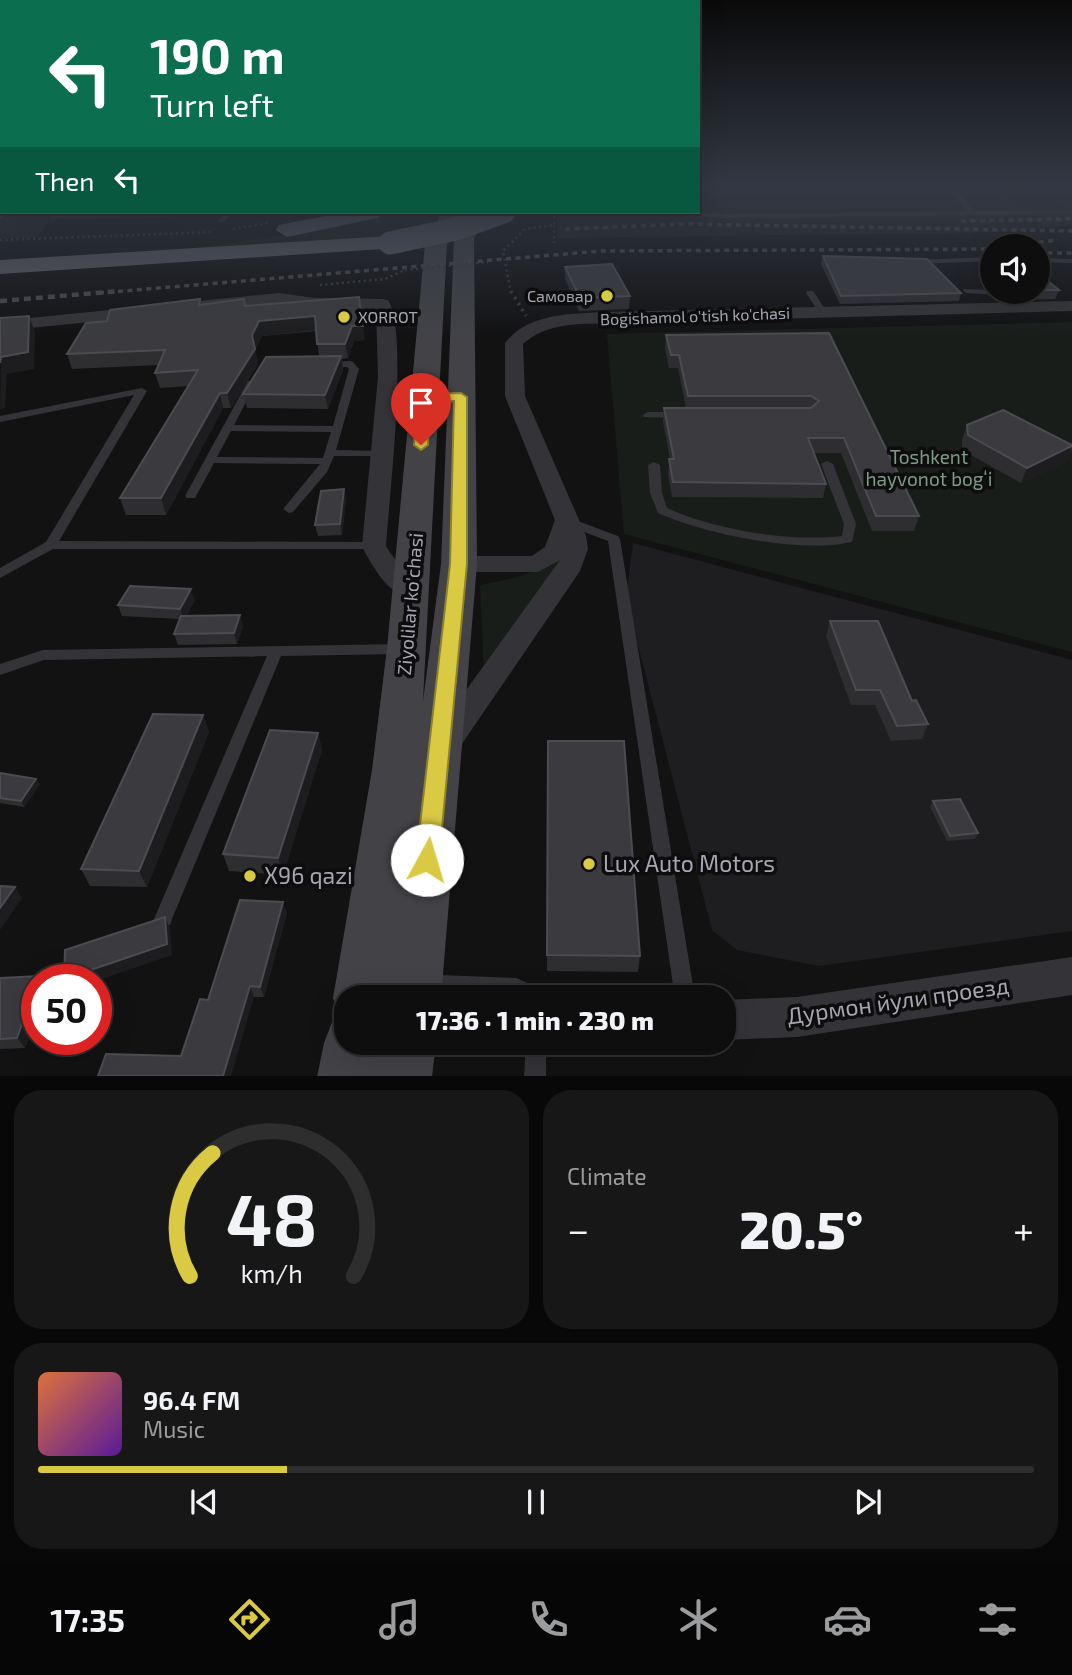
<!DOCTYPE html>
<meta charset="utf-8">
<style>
:root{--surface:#0e0e0e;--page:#171717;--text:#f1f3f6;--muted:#9b9c9e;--line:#2e2e2e;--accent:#d9c943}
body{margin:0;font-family:"Exo 2",sans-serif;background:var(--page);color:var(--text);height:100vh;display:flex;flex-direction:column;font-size:26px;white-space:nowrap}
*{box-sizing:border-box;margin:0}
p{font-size:23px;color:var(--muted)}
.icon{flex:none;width:38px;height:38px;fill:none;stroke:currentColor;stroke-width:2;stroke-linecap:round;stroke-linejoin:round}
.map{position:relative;height:1076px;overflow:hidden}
.panel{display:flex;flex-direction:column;gap:14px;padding:14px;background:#080808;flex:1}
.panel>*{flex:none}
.banner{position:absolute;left:0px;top:0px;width:700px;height:214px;box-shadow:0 7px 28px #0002,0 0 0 2px var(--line);background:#0b6e4f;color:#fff;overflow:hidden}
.fabs{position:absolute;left:980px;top:234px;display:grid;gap:14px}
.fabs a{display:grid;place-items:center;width:70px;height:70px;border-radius:50%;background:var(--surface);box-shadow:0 7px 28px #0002,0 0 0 2px var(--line);font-size:35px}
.speed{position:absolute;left:21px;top:964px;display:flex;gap:14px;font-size:35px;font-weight:700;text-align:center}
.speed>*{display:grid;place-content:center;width:91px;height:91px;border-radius:50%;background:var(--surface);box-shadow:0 7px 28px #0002,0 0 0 2px var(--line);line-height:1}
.speed .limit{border:10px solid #d22;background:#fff;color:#111}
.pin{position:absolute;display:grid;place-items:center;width:60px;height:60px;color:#fff;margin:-72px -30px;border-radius:50% 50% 50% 0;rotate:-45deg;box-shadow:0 0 7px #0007}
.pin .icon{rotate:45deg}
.me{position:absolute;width:77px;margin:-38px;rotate:6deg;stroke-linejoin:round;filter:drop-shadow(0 0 5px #0008)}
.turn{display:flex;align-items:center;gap:24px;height:147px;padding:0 35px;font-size:32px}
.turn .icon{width:91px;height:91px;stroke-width:2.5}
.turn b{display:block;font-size:49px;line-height:60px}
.then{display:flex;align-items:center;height:66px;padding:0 35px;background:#0003;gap:14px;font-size:26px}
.big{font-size:52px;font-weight:800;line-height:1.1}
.panel .widget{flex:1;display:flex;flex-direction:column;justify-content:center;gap:10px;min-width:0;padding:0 24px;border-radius:28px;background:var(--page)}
.panel .dial{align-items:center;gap:0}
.dial svg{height:182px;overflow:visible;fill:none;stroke:var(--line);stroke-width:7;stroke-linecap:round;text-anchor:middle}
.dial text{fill:var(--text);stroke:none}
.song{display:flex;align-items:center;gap:21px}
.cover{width:84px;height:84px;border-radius:10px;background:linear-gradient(135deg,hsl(20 70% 55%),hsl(270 70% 35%))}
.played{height:7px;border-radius:4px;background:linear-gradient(90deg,var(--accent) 25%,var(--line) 25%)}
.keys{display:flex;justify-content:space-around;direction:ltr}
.heat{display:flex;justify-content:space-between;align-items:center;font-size:38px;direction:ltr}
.panel .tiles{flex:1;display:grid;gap:14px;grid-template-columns:1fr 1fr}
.widget:last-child{grid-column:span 2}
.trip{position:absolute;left:334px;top:985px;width:402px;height:70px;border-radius:28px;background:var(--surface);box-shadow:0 7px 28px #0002,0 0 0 2px var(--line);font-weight:800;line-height:70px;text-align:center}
.dock{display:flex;height:112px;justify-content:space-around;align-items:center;background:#060606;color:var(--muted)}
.dock .icon{width:49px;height:49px}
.dock .on{color:var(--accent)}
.dock b{font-size:32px;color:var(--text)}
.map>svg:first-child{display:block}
</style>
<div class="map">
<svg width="1072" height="1077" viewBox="0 0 1072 1077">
<rect width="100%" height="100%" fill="#121213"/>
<!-- built -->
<g fill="#1e1e20">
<polygon points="698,187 1072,187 1072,225 1007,232 558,238 557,212 698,212"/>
<polygon points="6,212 316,212 49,221 36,238 0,239 0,217"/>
<polygon points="633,543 1072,660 1072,931 819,966 737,950 712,930 626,599"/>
</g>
<!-- green -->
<g fill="#191d1a">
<polygon points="996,187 1041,187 1066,206 1019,207"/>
<polygon points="395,212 440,212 422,232 385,238 169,251 302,233"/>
<polygon points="1072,322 1072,652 624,534 607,334"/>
<path d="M567,551L484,673L480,585C514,579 540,573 567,551Z"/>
</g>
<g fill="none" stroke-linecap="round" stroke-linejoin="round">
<!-- path-far1 -->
<g stroke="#393a3e" stroke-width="2.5" stroke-dasharray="2 3.5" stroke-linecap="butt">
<polyline points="554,225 554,243"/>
<polyline points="233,229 269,223"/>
<polyline points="0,240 214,232"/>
<polyline points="320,285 385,279 405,270"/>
<polyline points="511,293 503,251 525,229 554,225 555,212"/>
</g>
<!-- path -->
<polyline stroke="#393a3e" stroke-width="3.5" stroke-dasharray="2.5 4.5" stroke-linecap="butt" points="511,291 526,316"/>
<!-- service -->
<g fill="#343337" fill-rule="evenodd">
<polygon points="946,187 953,187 975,211 1072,210 1072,214 721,218 674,214 671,212 721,214 968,211"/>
<polygon points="2,211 8,212 0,219 0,213"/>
<polygon points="227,212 234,212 223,222 219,222 219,220"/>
<polygon points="992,257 992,261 916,264 912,262 916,260"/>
<polygon points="1038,258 1072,259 1072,263 1038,262"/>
<polygon points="964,289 992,290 992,292 1003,293 999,295 967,293 963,291"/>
<polygon points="807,291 813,291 827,312 826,314 820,314 806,293"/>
<path d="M350,361L353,362L359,369L336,450L380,451L385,454L384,456H334L327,472L293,512L289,513L283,509L320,464L214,463L195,498H187L185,496L248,381H254L256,383L234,425L333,426L349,369L347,367L327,368L322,365L327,362ZM231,431L331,432L323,458L217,457Z"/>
<polygon points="142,388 147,391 59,541 374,542 380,546 378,549 53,549 0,578 0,568 46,542 134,395 0,422 0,416"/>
<polygon points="648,412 678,412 683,415 678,418 644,417 643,415"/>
<path d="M827,461L833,464L856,524L852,542C801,554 705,534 658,513L650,493L648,465L654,462L660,465L662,493L667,508C715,530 789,542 842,536L844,524L821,464Z"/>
<polygon points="567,517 618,536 620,539 695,998 675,998 608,541 563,524 561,521 563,518"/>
<polygon points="403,644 408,645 410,649 408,653 403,654 281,656 172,919 170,925 163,928 156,925 154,919 267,656 44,660 0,675 0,664 43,650"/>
<polygon points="526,1043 546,1043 546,1077 524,1077"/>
</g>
<!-- minor -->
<g fill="#343337" fill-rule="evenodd">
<path d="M279,293L315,298L382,299L388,300C409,332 389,500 386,546C396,565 414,574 425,591L421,597C394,605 372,567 362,546L378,377L376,309L315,308L279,303L0,331V321Z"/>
<path d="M1072,301V311L579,324C558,326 540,329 523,344L525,396L586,536L588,549L580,571L455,754L444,758L433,754L428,745L433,736L560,560L538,572H459L450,570L446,564L450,558L459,556H532L545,547L555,520L505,396V343C528,313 570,314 604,312Z"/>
<polygon points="1072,957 1072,995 797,1037 724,1040 724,1000 797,997"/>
<polygon points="413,974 516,978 530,984 536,998 395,998 399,980"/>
</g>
<!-- secondary -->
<polygon fill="#424247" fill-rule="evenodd" points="442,212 462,212 447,244 423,701 441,564 454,239 465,212 485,212 474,239 477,564 441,998 346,998 346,1043 436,1043 432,1077 317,1077 324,1043 332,1022 342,1018 333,998 372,770 387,648 425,244"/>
<!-- trunk -->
<g fill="#58585f" fill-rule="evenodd">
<polygon points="345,212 388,212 377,218 287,237 276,230 279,225"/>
<polygon points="390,236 398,238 402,243 398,248 0,274 0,260"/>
</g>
<!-- rail-far1 -->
<g stroke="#47474c" stroke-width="3.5" stroke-dasharray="5 4.5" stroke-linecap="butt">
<polyline points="961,221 1072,219"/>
<polyline points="565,229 685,224 1072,231"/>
<polyline points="1001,247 1058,240"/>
<polyline points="1038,253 1072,253"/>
<polyline points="99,293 601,251 992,249"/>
</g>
<!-- rail -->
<polyline stroke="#47474c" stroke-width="4.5" stroke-dasharray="7 5" stroke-linecap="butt" points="0,301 120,291"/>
<!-- path-bridge -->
<polyline stroke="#393a3e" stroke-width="2.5" stroke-dasharray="2 3.5" stroke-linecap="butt" points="405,270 488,262"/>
<!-- trunk-bridge -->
<polyline stroke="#58585f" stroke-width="23" points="390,243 456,229 504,212"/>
</g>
<!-- wall -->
<g fill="#2e2e31">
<polygon points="48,212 200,212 50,219"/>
<polygon points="992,255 992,272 984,264 987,256"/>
<polygon points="823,256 961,293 959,301 840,304 821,264"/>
<polygon points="565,267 630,296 629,309 579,311 565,279"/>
<polygon points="1038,277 1059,290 1055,299 1023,300 1015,292 1038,292"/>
<polygon points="200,299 201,304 245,306 365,340 354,341 348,358 342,359 343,370 328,409 247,408 243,394 319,356 316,331 262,336 255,350 258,364 231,408 223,408 166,515 126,515 120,498 189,386 160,388 155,373 158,365 72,369 67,354 107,321"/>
<polygon points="829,333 919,516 914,531 872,531 841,453 814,453 826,484 823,498 672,497 668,474 670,459 663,422 664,408 686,408 678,368 669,368 665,348 666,335"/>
<polygon points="967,425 1072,445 1072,448 1067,461 1021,483 962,450 962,440"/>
<polygon points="344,489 346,500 342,535 318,536 315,525"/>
<polygon points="195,600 186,616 243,626 237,644 178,645 174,634 180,619 122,616 118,605"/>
<polygon points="830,621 912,701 928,724 922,739 891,741 875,705 851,705 826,636"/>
<polygon points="203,715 209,732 147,887 90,886 81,869"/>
<polygon points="318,733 322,750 283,875 229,871 223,854"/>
<polygon points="548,741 640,956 638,972 547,971"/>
<polygon points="0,773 36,779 40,784 24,807 0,803"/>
<polygon points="933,801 978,833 975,839 947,841 930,807"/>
<polygon points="287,913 264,997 254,997 181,1056 208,1000"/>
<polygon points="0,978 37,980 37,1014 25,1048 0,1049"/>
</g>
<!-- shaded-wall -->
<g fill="#1d1d1f">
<polygon points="0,187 2,187 2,200 0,202"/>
<polygon points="29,316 35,332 34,369 7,374 5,408 0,409 1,357"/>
<polygon points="315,316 318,330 262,336 255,350 252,335 259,321"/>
<polygon points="352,326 363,326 365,340 354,341 348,358 345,344"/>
<polygon points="255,349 258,364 231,408 227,393"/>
<polygon points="341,356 343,370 328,409 325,395"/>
<polygon points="220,393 223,408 166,515 161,498"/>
<polygon points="1072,446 1067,461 1021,483 1027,468"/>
<polygon points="344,489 346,500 342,535 340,524"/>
<polygon points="191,589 195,600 184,620 180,609"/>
<polygon points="240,615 243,626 237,644 234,633"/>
<polygon points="203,715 209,732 147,887 139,871"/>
<polygon points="318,733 322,750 283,875 278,858"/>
<polygon points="36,779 40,784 24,807 21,801"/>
<polygon points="15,887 22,898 0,930 0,908"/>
<polygon points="283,902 287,913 264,997 260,987"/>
<polygon points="165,917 170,928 172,955 96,981 65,980 64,979"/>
<polygon points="37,982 37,1014 25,1048 17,1038"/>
<polygon points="250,986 254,997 231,1076 223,1076"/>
</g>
<!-- building -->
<g fill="#3b3b3f" stroke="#4b4c51" stroke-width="2">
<polygon points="992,255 992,261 987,256"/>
<polygon points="823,256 927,259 961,293 841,296"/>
<polygon points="612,264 630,296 580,298 565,267"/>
<polygon points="1038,277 1043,277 1059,290 1038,290"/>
<polygon points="359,297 363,326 352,326 345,344 317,344 315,316 259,321 252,335 255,349 227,393 220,393 161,498 120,498 198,370 155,373 165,350 67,354 86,323 107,321 110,310 200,299 199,305 244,299 245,306"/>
<polygon points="29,316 28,352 1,357 0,363 0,318"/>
<polygon points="829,333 919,516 876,516 844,438 808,438 826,484 673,482 669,459 674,459 664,408 811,408 819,401 811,396 688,396 679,355 671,355 666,335"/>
<polygon points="341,356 325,395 243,394 266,357"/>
<polygon points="1003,410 1072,445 1072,446 1027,468 968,435 967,425"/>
<polygon points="344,489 340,524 315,525 321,491"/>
<polygon points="130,586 191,589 180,609 118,605"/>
<polygon points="240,615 234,633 174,634 181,616"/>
<polygon points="830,621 878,621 912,701 916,700 928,724 897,726 880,690 856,690"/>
<polygon points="153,714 203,715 139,871 81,869"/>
<polygon points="270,730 318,733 278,858 223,854"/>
<polygon points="548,741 624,741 640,956 547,955"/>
<polygon points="0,773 36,779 21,801 0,798"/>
<polygon points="960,799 978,833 950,836 933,801"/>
<polygon points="0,886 15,887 0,908"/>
<polygon points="240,900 283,902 260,987 250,986 223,1076 98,1076 106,1054 181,1056 200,999 208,1000"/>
<polygon points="165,917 167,944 64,979 65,950"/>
<polygon points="39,976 17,1038 0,1039 0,978"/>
</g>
<!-- sky -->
<linearGradient id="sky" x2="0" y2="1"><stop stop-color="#0a0a0a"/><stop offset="0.55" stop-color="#333944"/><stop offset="1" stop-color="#333944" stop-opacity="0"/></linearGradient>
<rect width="1072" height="338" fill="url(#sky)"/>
<!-- route -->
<polygon fill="#d9c943" stroke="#8d832c" stroke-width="2" points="461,393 467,397 467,564 439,860 435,868 427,871 419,868 416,860 450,564 454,401 430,402 428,445 421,450 414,445 417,398 424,394"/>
<!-- markers -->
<g fill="#d9c943" stroke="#0d0d0e" stroke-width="2.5">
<circle cx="607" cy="296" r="7"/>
<circle cx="344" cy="317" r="7"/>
<circle cx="589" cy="864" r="7"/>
<circle cx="250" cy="876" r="7"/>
</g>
<g text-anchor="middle" stroke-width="7" stroke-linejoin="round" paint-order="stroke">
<!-- far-poi labels -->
<g font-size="16" fill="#a5a6b2" stroke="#0d0d0e" text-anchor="end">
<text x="593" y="302">Самовар</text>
<text x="358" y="323" text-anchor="start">XORROT</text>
</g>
<!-- far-street labels -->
<g font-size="16" fill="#a5a6b2" stroke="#0d0d0e">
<text transform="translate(695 316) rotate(-2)" y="6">Bogishamol o'tish ko'chasi</text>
</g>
<!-- park labels -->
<g font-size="19" fill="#7e9b86" stroke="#0d0d0e">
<text x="929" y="464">Toshkent<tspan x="929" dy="22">hayvonot bogʻi</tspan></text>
</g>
<!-- street labels -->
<g font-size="19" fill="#a5a6b2" stroke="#0d0d0e">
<text transform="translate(410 604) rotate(-85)" y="7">Ziyolilar ko'chasi</text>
</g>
<!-- near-poi labels -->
<g font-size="23" fill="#a5a6b2" stroke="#0d0d0e" text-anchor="start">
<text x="603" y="872">Lux Auto Motors</text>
<text x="264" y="884">X96 qazi</text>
</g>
<!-- near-street labels -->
<g font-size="23" fill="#a5a6b2" stroke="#0d0d0e">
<text transform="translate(898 1001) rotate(-8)" y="8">Дурмон йули проезд</text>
</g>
</g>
</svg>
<div class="fabs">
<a><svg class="icon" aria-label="sound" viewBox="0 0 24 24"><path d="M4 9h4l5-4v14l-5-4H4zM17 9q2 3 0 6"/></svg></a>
</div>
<div class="speed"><div class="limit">50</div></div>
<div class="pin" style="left:421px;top:445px;background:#d93025"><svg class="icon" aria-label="arrive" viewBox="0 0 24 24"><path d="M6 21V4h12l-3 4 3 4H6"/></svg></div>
<svg class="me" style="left:427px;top:860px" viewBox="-20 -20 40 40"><circle r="19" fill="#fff"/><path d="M0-13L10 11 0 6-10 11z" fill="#d9c943"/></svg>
<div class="trip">17:36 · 1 min · 230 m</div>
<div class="banner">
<div class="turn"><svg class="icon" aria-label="left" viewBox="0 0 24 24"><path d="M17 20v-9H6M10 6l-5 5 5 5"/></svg><div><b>190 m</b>Turn left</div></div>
<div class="then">Then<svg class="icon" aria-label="left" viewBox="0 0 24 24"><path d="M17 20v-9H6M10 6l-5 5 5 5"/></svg></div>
</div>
</div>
<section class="panel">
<div class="tiles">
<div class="widget dial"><svg viewBox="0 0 100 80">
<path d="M14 69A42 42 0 1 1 86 69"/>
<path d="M14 69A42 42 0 0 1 24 15" stroke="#d9c943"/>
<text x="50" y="56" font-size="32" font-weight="700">48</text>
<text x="50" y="72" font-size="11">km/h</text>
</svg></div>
<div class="widget"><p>Climate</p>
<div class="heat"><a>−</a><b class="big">20.5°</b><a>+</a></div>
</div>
<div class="widget">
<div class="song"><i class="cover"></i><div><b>96.4 FM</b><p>Music</p></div></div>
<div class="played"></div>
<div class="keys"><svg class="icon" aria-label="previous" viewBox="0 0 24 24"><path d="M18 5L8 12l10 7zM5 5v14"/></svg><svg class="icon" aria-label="pause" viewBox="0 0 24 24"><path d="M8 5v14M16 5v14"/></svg><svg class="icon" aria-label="next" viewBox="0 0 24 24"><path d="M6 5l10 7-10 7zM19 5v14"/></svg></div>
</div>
</div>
</section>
<nav class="dock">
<b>17:35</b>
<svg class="icon on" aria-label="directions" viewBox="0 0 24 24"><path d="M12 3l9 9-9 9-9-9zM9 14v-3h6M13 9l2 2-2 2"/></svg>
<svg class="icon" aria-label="music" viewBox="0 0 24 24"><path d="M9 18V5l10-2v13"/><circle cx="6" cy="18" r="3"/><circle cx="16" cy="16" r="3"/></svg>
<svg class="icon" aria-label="phone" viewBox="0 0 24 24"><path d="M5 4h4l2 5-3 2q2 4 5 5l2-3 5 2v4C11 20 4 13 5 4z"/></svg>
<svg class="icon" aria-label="climate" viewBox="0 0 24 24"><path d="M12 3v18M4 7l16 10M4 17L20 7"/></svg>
<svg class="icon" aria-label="car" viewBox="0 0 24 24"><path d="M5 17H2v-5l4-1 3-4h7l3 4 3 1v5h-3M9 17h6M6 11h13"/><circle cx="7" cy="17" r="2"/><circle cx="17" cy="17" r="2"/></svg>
<svg class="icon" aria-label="filters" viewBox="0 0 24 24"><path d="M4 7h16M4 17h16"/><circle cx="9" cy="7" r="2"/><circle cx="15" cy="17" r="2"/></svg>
</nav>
